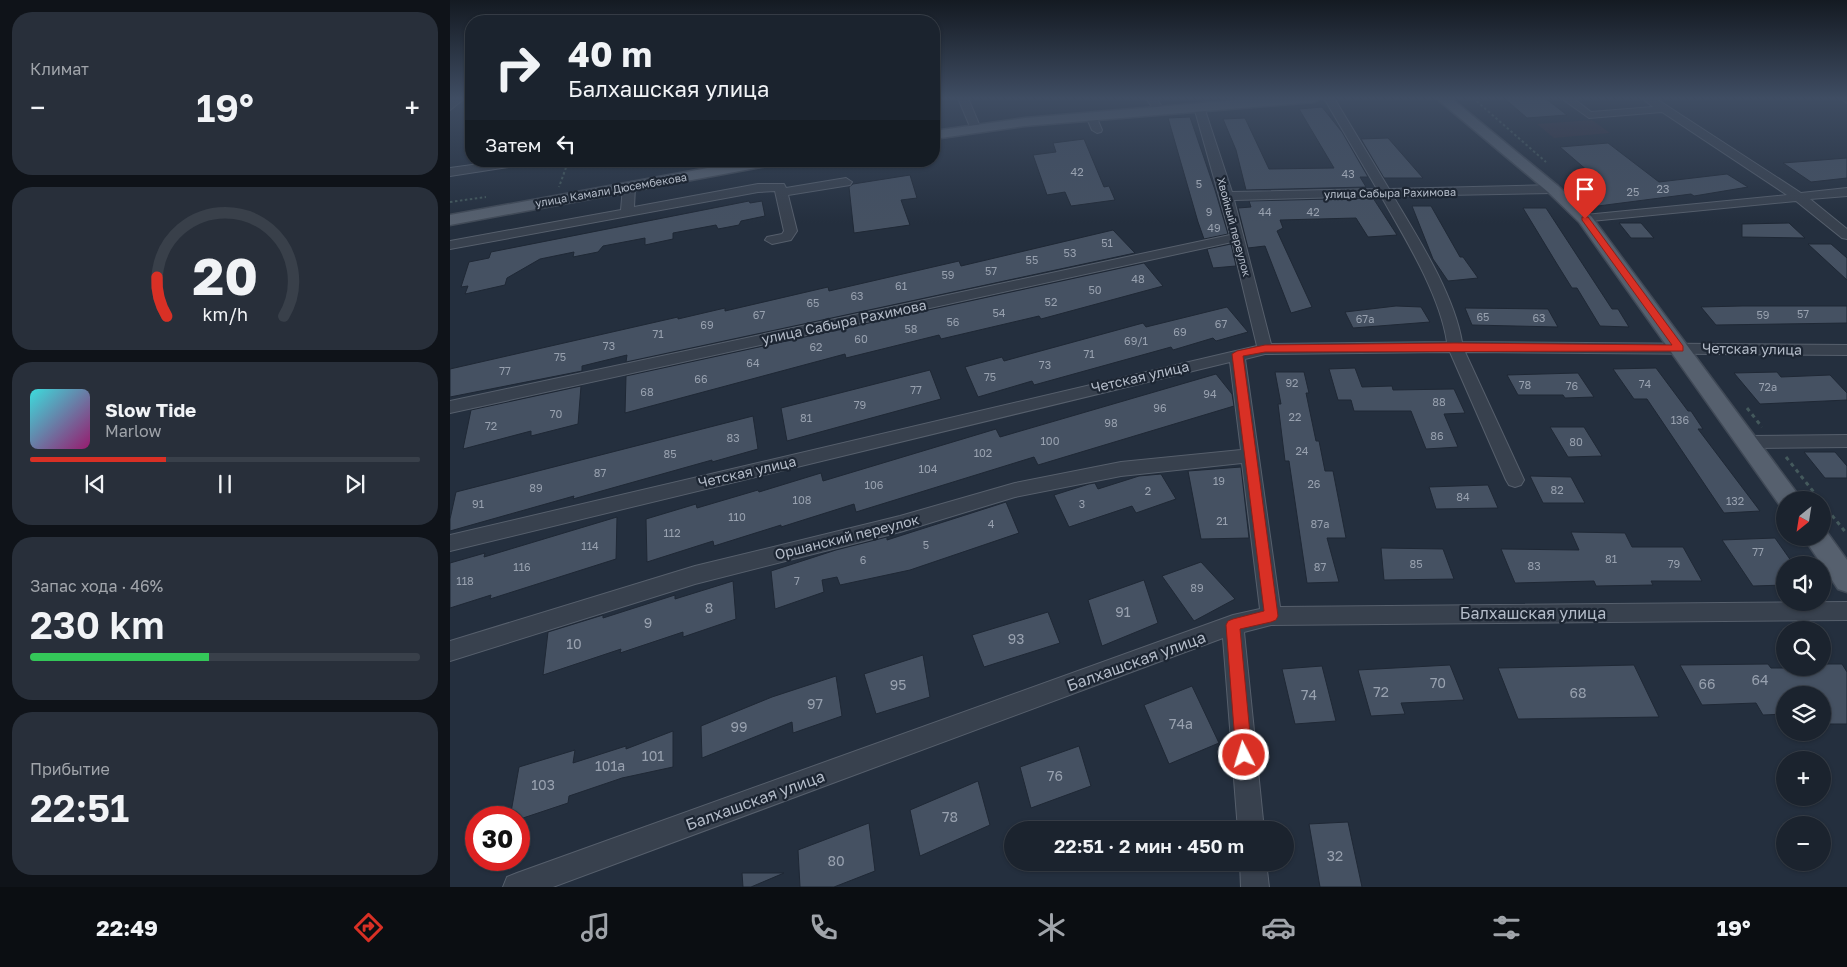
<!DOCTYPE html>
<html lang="ru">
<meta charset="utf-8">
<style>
:root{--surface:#1b232e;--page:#282f3a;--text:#f1f3f6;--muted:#a0a4aa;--line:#39404a;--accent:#d93025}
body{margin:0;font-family:"Golos Text",sans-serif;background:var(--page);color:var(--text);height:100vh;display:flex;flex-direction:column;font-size:19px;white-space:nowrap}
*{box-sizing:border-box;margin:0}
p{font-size:16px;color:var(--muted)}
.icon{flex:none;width:28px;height:28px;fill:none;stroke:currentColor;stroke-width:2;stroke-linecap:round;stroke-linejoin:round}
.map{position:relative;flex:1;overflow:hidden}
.drawer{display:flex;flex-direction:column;gap:12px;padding:12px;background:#0f1319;width:450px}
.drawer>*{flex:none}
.top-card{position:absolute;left:15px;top:15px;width:475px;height:152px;border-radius:20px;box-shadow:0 1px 4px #0004,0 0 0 1px var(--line);background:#1b232e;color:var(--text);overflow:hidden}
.needle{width:32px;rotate:210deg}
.controls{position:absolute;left:1326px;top:491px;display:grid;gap:10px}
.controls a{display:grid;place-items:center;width:55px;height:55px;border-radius:50%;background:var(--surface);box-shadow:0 1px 4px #0004,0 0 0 1px var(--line);font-size:25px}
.speed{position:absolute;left:15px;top:806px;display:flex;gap:10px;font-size:25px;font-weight:700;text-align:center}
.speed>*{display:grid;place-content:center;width:65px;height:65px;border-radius:50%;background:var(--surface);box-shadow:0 1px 4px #0004,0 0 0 1px var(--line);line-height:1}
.speed .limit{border:8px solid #d22;background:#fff;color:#111}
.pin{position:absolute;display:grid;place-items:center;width:42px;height:42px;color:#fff;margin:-51px -21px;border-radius:50% 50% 50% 0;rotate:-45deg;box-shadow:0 0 5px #0007}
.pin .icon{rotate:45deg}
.me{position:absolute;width:55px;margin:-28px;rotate:355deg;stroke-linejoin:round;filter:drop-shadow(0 0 4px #0008)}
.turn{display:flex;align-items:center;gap:18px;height:105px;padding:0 20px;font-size:22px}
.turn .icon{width:65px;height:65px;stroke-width:2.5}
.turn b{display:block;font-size:35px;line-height:42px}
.then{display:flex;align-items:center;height:48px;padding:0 20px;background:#0003;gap:10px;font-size:19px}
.big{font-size:38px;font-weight:600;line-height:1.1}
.drawer .widget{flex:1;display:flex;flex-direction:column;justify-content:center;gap:8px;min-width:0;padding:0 18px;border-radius:20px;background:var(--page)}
.drawer .dial{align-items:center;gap:0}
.dial svg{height:130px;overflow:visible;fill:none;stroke:var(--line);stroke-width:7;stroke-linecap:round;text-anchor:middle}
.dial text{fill:var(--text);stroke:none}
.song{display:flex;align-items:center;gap:15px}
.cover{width:60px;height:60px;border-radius:8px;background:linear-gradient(135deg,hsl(180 70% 55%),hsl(320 70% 35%))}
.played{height:5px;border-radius:2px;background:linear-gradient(90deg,var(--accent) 35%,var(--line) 35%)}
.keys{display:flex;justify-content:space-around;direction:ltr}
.heat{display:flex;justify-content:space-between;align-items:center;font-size:28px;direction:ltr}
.charge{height:8px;border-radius:4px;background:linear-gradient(90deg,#34c759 46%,var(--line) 0)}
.trip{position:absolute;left:554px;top:821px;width:290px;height:50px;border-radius:25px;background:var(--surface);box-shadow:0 1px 4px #0004,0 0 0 1px var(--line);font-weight:600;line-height:50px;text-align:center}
.tabs{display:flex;height:80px;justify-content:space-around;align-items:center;background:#0b0e12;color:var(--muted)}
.tabs .icon{width:35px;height:35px}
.tabs .on{color:var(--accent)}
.tabs b{font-size:22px;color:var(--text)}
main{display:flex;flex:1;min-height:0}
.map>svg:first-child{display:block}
</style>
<main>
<section class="drawer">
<div class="widget"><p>Климат</p>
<div class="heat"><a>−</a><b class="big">19°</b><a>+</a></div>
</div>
<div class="widget dial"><svg viewBox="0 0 100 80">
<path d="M14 69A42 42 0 1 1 86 69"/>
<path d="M14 69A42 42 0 0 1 8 45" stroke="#d93025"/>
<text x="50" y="56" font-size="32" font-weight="700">20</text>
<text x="50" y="72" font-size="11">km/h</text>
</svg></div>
<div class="widget">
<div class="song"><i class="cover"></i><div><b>Slow Tide</b><p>Marlow</p></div></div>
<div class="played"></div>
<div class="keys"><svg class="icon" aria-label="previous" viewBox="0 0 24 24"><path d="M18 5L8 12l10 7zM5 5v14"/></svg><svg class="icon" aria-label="pause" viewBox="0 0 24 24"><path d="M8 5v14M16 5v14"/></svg><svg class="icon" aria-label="next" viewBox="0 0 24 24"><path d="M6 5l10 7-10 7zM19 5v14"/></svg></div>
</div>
<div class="widget"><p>Запас хода · 46%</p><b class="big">230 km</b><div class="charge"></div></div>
<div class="widget"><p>Прибытие</p><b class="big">22:51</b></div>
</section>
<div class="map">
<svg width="1397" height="887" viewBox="0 0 1397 887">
<rect width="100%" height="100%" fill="#242f3e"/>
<!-- medical -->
<polygon fill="#32303f" points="1142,120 1160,133 1104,138 1087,124"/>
<!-- building -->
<g fill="#455162" stroke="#1f2835">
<polygon points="1054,98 1095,98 1117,115 1077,118"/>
<polygon points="872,107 892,132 918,177 910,177 916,187 796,190 786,150 773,119 795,118 819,169 884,168 849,109"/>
<polygon points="740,117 765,190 778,234 754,239 748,222 718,118"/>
<polygon points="938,138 973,178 934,178 911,139"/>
<polygon points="634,139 654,187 659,186 665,200 621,206 615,192 597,195 583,155 606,152 603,143"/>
<polygon points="1158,143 1209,182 1277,174 1298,187 1244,196 1241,194 1148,206 1125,188 1153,184 1110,147"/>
<polygon points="1397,158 1397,178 1361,182 1333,163"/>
<polygon points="460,175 467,198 451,200 460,225 404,233 399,187 403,184"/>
<polygon points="923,198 947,235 918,237 906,218 830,220 833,228 827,231 862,307 841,313 815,246 798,248 788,208 801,207 799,201"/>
<polygon points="299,201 300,203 312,201 315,216 291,221 289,225 268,229 266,225 223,233 223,239 195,245 195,238 153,246 148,252 123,257 124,252 90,259 57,278 55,285 15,294 18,286 11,287 19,262 39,258 41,252"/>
<polygon points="962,206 981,206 1010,257 1013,257 1028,278 998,281 983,259"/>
<polygon points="1073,208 1096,208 1162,309 1168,309 1179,327 1150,326 1127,288 1122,288 1107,264"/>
<polygon points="1169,223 1191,223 1204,238 1181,238"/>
<polygon points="1339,223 1355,238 1292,237 1292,224"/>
<polygon points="663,230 685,253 176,362 177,355 132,366 132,371 0,397 0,369 228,317 228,319 275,308 275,311 378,287 379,291 509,261 511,266"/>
<polygon points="781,244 786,266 763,268 757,249"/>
<polygon points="1358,244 1381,244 1397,258 1397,280"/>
<polygon points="694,263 713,286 591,319 589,316 491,339 489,335 396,358 395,354 175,413 176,376"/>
<polygon points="946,306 971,307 980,322 903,328 895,312"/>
<polygon points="1292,306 1397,306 1397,323 1266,325 1251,307"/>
<polygon points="777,307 798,332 766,341 763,338 723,350 721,347 584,385 582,381 528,397 515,367 552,357 554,361 693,323 696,327"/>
<polygon points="1015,308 1098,309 1108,327 1022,325"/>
<polygon points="905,368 912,387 942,386 943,390 1004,389 1015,413 994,414 1008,447 976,449 961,411 904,411 901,400 888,400 879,369"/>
<polygon points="1206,368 1238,411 1241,411 1253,429 1248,429 1310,511 1274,513 1197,399 1184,399 1163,369"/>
<polygon points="480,370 491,399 337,441 331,408"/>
<polygon points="825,372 854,372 859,393 856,393 866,441 869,441 875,471 883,471 896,538 877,538 889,582 857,583 839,461 835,461 828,404 831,404"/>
<polygon points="1327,372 1331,377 1380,375 1397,393 1397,400 1310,404 1284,373"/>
<polygon points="1128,373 1144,397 1115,398 1113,395 1068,395 1057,375"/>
<polygon points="766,374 782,394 784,406 588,465 584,457 406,512 404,504 331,527 331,525 264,546 263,541 197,562 196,519 246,504 247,508 308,490 309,492 371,473 373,481 546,429 550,437"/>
<polygon points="131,386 128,424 81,436 81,431 13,449 21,410"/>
<polygon points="303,416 308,449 262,462 262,460 123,499 124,496 0,531 0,519 6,492"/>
<polygon points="1100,427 1134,427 1152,456 1118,457"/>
<polygon points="1354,452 1385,452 1397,466 1397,478 1375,478"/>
<polygon points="791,467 799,538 751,539 738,471"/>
<polygon points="711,474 726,499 686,513 682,506 619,527 604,495 639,484 645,483 648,489 689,476"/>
<polygon points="1080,476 1121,477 1135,503 1093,503"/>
<polygon points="1038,485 1048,508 986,509 979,487"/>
<polygon points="556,502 569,533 460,570 390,585 387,577 372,580 374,592 325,609 321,571 386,550 437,537 437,540"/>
<polygon points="167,517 166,559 40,599 41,595 0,608 0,563 35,553 34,557"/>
<polygon points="1121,532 1175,533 1182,547 1233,547 1252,581 1201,581 1203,585 1146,586 1144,581 1065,583 1051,549 1129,550"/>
<polygon points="1325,538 1344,565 1335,565 1335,585 1303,586 1272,540"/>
<polygon points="931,548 993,549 1004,579 934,580"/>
<polygon points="751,562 785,599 744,621 712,576"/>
<polygon points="694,580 708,623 652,646 638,600"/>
<polygon points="283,581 286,619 233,637 233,632 170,653 171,649 93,675 98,632 153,615 153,618 225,595 225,599"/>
<polygon points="598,612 610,643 534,667 522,635"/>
<polygon points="473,655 480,697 426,714 414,674"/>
<polygon points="1318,664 1321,668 1372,668 1372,664 1392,664 1397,672 1397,724 1377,724 1372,716 1372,695 1335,695 1335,714 1313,715 1306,703 1252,705 1230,665"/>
<polygon points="1000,665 1014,700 951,703 955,714 921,716 908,670"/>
<polygon points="1184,665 1209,717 1068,719 1048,668"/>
<polygon points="872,666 886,721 845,724 832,669"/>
<polygon points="386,676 392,716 343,733 342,722 252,758 251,726 322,697"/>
<polygon points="742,686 769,743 719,764 694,705"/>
<polygon points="223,731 223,767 172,778 119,796 118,803 73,818 60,818 69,767 125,750 123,763 176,746 176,749"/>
<polygon points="629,746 641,786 581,808 570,767"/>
<polygon points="528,781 540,825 470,856 460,810"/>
<polygon points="898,822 912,887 870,887 859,824"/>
<polygon points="419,823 425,871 384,887 350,887 348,850"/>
<polygon points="292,873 334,873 301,887 293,887"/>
</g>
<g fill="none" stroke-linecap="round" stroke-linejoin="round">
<defs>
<g id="minor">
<polygon points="4,98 15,98 0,110 0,102"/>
<polygon points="508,98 518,98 531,129 530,131 526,132 521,129"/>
<polygon points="696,98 706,98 715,111 714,113 706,113"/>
<path d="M874,98H884L939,189L1103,185L1109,189L1103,193L943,196C968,238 1004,294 1012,342L1397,345V355L1015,352L1074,480L1071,485L1065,487L1059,485L1056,480L1000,352L815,354L795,359L830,607L1397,602V620L821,625L794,632L814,830H788L773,638L103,887H53L57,877L67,873L783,615L810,609L792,463L671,476L565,497L450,532L245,584L0,661V641L245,566L450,516L565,483L671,462L791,450L780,362L0,551V535L807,346L782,242L0,413V401L780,235L744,107L749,104L754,107L782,192L927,189ZM931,196C955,238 990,295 997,342L821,344L784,200Z"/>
<polygon points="1111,98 1123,98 1141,112 1203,107 1192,98 1205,98 1351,193 1397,188 1397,196 1360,199 1397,229 1397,239 1392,238 1346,201 1131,222 1129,219 1131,216 1135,215 1337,195 1212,112 1139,118"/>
<polygon points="1390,98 1397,98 1397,103"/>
<polygon points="641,113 646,116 652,130 651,132 647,133 642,130 636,116"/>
<polygon points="51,161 83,161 77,164 0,176 0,168"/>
<polygon points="396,178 402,182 400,185 338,195 347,231 341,240 322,244 315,240 317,237 332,234 334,231 325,191 308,192 0,249 0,241 171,210 173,187 179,183 185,187 184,207 308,184 334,184 336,188"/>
<polygon points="1397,435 1397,447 1299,448 1293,447 1290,442 1293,437 1299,436"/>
<polygon points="790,862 816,862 819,887 791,887"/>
</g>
<g id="major">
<polygon points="812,98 871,98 865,102 575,126 484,139 484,131 575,118"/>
<polygon points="986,98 1001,98 1108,186 1141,216 1352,500 1335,500 1335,508 1331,507 1129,222 1098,192"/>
<polygon points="296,161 329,161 322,165 0,225 0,215"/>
<polygon points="1372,530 1376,531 1397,560 1397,592 1388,589 1354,538 1372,538"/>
</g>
</defs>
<!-- minor casing -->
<use href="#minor" stroke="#565f6c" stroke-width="2"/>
<!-- major casing -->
<use href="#major" stroke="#414a57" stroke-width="3"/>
<!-- path-far1 -->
<g stroke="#44595c" stroke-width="2" stroke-dasharray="2.5 2.5" stroke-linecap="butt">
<polyline points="1023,98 1096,162"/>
<polyline points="89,165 118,162 109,187"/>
<polyline points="336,166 360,161"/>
<polyline points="0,202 36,197"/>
</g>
<!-- path -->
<g stroke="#44595c" stroke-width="3" stroke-dasharray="4 4" stroke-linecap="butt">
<polyline points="1297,408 1312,427"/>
<polyline points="1336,457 1370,500"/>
<polyline points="1372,503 1397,534"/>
</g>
<!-- minor -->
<use href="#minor" fill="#38414e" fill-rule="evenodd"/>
<!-- major -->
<use href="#major" fill="#56606e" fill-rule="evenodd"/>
</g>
<!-- sky -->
<linearGradient id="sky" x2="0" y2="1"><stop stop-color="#141a22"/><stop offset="0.44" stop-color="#3f4d63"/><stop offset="1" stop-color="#3f4d63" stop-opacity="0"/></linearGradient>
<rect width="1397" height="223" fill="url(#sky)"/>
<!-- route -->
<polygon fill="#d93025" stroke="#8d1f18" points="1132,217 1138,217 1233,346 1233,351 815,352 793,356 828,616 826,620 821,622 790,629 802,755 800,761 794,763 789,761 786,755 776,625 778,621 783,619 814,611 782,354 787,351 815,345 1005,343 1222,345 1132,220"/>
<g text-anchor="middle" stroke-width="4.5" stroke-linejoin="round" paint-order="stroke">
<!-- number labels -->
<g font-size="11" fill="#98a1af">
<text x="627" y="176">42</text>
<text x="898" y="178">43</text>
<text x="749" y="188">5</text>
<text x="1213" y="193">23</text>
<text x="1183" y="196">25</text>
<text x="759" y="216">9</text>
<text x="815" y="216">44</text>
<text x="863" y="216">42</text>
<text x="764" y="232">49</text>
<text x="657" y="247">51</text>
<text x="620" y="257">53</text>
<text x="582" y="264">55</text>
<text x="541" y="275">57</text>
<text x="498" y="279">59</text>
<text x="688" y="283">48</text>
<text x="451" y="290">61</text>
<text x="645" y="294">50</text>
<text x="407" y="300">63</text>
<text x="601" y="306">52</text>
<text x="363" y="307">65</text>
<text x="549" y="317">54</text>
<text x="1353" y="318">57</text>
<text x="309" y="319">67</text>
<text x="1313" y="319">59</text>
<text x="1033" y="321">65</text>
<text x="1089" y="322">63</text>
<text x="915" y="323">67а</text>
<text x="503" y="326">56</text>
<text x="771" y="328">67</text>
<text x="257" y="329">69</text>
<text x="461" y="333">58</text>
<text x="730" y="336">69</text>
<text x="208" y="338">71</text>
<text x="411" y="343">60</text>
<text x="686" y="345">69/1</text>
<text x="159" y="350">73</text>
<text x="366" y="351">62</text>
<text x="639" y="358">71</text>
<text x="110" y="361">75</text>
<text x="303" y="367">64</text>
<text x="595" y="369">73</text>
<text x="55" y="375">77</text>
<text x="540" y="381">75</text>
<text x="251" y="383">66</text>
<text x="842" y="387">92</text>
<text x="1195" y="388">74</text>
<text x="1075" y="389">78</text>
<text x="1122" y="390">76</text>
<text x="1318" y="391">72а</text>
<text x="466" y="394">77</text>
<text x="197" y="396">68</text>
<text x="760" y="398">94</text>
<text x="989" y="406">88</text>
<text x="410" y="409">79</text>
<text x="710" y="412">96</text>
<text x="106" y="418">70</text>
<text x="845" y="421">22</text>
<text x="356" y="422">81</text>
<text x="1230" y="424">136</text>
<text x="661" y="427">98</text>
<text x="41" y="430">72</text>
<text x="987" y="440">86</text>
<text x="283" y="442">83</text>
<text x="600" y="445">100</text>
<text x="1126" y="446">80</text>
<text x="852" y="455">24</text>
<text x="533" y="457">102</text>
<text x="220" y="458">85</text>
<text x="478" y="473">104</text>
<text x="150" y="477">87</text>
<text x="769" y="485">19</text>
<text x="864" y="488">26</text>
<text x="424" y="489">106</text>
<text x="86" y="492">89</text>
<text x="1107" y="494">82</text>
<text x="698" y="495">2</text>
<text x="1013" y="501">84</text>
<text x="352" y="504">108</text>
<text x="1285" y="505">132</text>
<text x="28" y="508">91</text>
<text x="632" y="508">3</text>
<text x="287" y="521">110</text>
<text x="772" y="525">21</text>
<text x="541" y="528">4</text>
<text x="870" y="528">87а</text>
<text x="222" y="537">112</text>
<text x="476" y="549">5</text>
<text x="140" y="550">114</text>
<text x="1308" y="556">77</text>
<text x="1161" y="563">81</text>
<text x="413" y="564">6</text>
<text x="966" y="568">85</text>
<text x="1224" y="568">79</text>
<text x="1084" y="570">83</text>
<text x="72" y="571">116</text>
<text x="870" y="571">87</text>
<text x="15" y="585">118</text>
<text x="347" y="585">7</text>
<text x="747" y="592">89</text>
</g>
<!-- far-street labels -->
<g font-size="11" fill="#b4bcc9" stroke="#1d2633">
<text transform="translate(161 190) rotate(-10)" y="4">улица Камали Дюсембекова</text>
<text transform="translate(940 193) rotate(-1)" y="4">улица Сабыра Рахимова</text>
<text transform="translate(784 227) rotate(75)" y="4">Хвойный переулок</text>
</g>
<!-- street labels -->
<g font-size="14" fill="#b4bcc9" stroke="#1d2633">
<text transform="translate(394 322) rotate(-12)" y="5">улица Сабыра Рахимова</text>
<text transform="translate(1302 349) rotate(1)" y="5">Четская улица</text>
<text transform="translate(690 377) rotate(-13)" y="5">Четская улица</text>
<text transform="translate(297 472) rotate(-13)" y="5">Четская улица</text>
<text transform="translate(397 537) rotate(-14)" y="5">Оршанский переулок</text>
</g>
<!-- near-number labels -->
<g font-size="14" fill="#98a1af">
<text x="259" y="613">8</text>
<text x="673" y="617">91</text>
<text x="198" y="628">9</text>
<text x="566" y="644">93</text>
<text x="124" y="649">10</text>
<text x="1310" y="685">64</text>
<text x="988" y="688">70</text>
<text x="1257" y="689">66</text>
<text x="448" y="690">95</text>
<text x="931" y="697">72</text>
<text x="1128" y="698">68</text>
<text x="859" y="700">74</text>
<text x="365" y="709">97</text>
<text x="731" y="729">74а</text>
<text x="289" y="732">99</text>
<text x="203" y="761">101</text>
<text x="160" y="771">101а</text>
<text x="605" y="781">76</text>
<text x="93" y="790">103</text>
<text x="500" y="822">78</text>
<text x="885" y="861">32</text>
<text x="386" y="866">80</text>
</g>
<!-- near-street labels -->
<g font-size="16" fill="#b4bcc9" stroke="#1d2633">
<text x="1083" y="619">Балхашская улица</text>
<text transform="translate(686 661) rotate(-20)" y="6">Балхашская улица</text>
<text transform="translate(305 800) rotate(-20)" y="6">Балхашская улица</text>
</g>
</g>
</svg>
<div class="controls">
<a><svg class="needle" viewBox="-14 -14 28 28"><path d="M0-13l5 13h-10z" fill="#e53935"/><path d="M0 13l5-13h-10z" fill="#a0a4aa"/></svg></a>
<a><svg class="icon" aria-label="sound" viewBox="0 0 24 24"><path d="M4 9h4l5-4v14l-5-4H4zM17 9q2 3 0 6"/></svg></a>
<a><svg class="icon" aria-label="search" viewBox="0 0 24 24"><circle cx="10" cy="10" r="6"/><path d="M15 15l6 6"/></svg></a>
<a><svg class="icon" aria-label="layers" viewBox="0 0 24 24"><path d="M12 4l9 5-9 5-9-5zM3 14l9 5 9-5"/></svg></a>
<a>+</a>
<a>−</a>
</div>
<div class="speed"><div class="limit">30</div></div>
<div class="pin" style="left:1135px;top:219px;background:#d93025"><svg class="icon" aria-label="arrive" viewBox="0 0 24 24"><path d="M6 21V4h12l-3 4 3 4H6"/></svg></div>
<svg class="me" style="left:794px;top:755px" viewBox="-20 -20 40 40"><circle r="17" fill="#d93025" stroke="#fff" stroke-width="3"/><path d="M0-11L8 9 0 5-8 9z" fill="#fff"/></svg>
<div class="trip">22:51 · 2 мин · 450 m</div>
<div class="top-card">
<div class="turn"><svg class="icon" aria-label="right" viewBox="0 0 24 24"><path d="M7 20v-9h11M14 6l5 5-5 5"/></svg><div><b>40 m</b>Балхашская улица</div></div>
<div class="then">Затем<svg class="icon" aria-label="left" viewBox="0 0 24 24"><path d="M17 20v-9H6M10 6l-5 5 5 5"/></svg></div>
</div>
</div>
</main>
<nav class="tabs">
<b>22:49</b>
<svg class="icon on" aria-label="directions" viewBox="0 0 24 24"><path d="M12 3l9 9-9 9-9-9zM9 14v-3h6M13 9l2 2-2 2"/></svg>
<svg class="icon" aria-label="music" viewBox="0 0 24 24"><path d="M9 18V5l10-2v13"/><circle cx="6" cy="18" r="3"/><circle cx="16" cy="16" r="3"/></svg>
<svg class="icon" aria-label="phone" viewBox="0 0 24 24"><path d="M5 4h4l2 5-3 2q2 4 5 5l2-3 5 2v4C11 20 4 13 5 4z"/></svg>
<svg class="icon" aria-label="climate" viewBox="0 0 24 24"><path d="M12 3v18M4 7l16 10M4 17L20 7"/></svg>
<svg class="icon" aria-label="car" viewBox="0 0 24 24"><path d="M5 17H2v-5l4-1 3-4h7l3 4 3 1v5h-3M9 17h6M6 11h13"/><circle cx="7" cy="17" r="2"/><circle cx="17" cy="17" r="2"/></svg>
<svg class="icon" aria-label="filters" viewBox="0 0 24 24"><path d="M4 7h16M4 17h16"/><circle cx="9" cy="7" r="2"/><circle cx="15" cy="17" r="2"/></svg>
<b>19°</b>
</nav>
